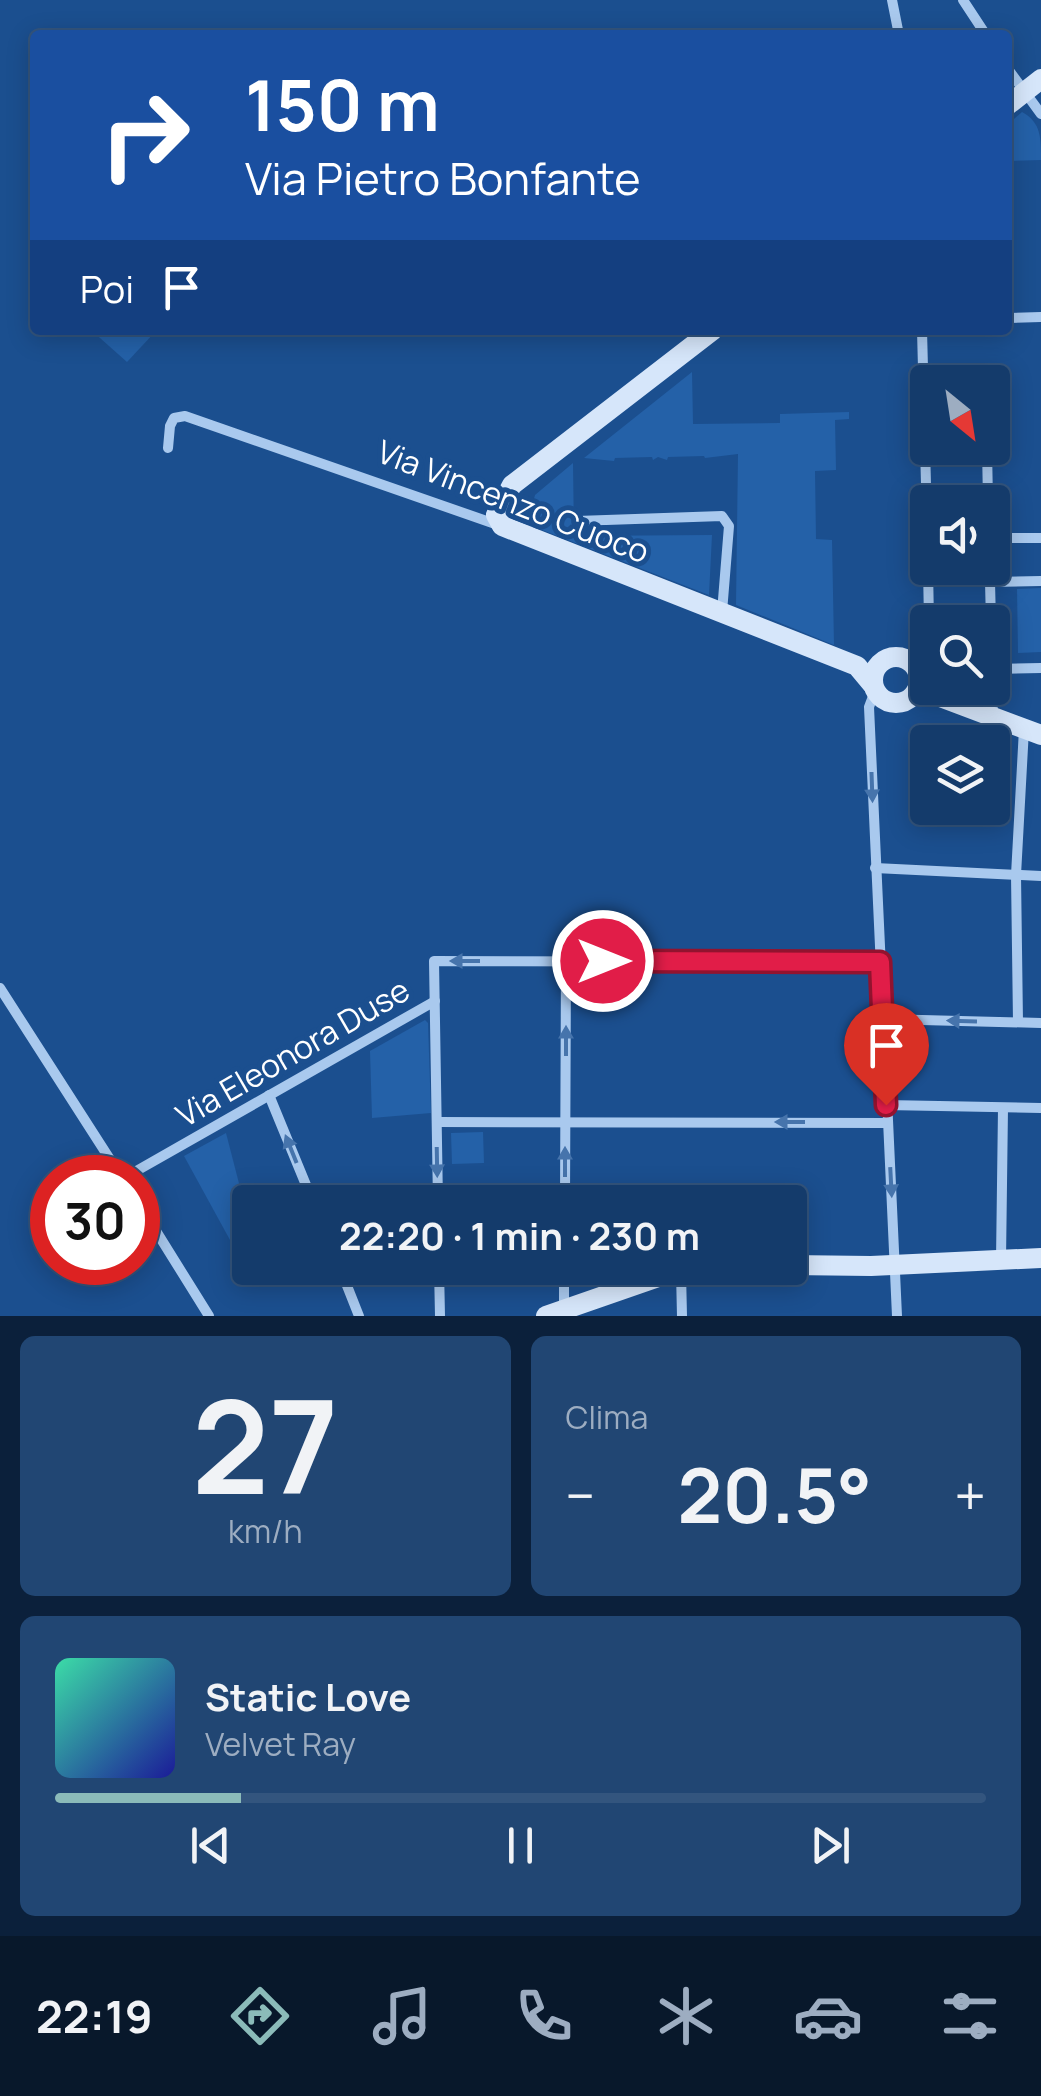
<!DOCTYPE html>
<html lang="it">
<meta charset="utf-8">
<style>
:root{--surface:#143b6b;--page:#214673;--text:#f1f3f6;--muted:#9dadc1;--line:#33557e;--accent:#8bbbb9}
body{margin:0;font-family:Manrope,sans-serif;background:var(--page);color:var(--text);height:100vh;display:flex;flex-direction:column;font-size:38px;white-space:nowrap}
*{box-sizing:border-box;margin:0}
p{font-size:32px;color:var(--muted)}
.icon{flex:none;width:55px;height:55px;fill:none;stroke:currentColor;stroke-width:2;stroke-linecap:round;stroke-linejoin:round}
.map{position:relative;height:1316px;overflow:hidden}
.side{display:flex;flex-direction:column;gap:20px;padding:20px;background:#0b203b;flex:1}
.side>*{flex:none}
.banner{position:absolute;left:30px;top:30px;width:982px;height:305px;border-radius:10px;box-shadow:0 5px 25px #0003,0 0 0 2px var(--line);background:#1a4fa0;color:#fff;overflow:hidden}
.needle{width:65px;rotate:150deg}
.buttons{position:absolute;left:910px;top:365px;display:grid;gap:20px}
.buttons a{display:grid;place-items:center;width:100px;height:100px;border-radius:10px;background:var(--surface);box-shadow:0 5px 25px #0003,0 0 0 2px var(--line);font-size:50px}
.speed{position:absolute;left:30px;top:1155px;display:flex;gap:20px;font-size:50px;font-weight:700;text-align:center}
.speed>*{display:grid;place-content:center;width:130px;height:130px;border-radius:50%;background:var(--surface);box-shadow:0 5px 25px #0003,0 0 0 2px var(--line);line-height:1}
.speed .limit{border:15px solid #d22;background:#fff;color:#111}
.pin{position:absolute;display:grid;place-items:center;width:85px;height:85px;color:#fff;margin:-102px -42px;border-radius:50% 50% 50% 0;rotate:-45deg;box-shadow:0 0 10px #0007}
.pin .icon{rotate:45deg}
.me{position:absolute;width:110px;margin:-55px;rotate:90deg;stroke-linejoin:round;filter:drop-shadow(0 0 8px #0008)}
.turn{display:flex;align-items:center;gap:35px;height:210px;padding:0 50px;font-size:45px}
.turn .icon{width:130px;height:130px;stroke-width:2.5}
.turn b{display:block;font-size:70px;line-height:85px}
.then{display:flex;align-items:center;height:95px;padding:0 50px;background:#0003;gap:20px;font-size:38px}
.big{font-size:75px;font-weight:700;line-height:1.1}
.side .card{flex:1;display:flex;flex-direction:column;justify-content:center;gap:15px;min-width:0;padding:0 35px;border-radius:15px;background:var(--page)}
.side .dial{align-items:center;gap:0}
.dial b{font-size:130px;line-height:1}
.song{display:flex;align-items:center;gap:30px}
.cover{width:120px;height:120px;border-radius:15px;background:linear-gradient(135deg,hsl(160 70% 55%),hsl(240 70% 35%))}
.played{height:10px;border-radius:5px;background:linear-gradient(90deg,var(--accent) 20%,var(--line) 20%)}
.keys{display:flex;justify-content:space-around;direction:ltr}
.heat{display:flex;justify-content:space-between;align-items:center;font-size:55px;direction:ltr}
.side .tiles{flex:1;display:grid;gap:20px;grid-template-columns:1fr 1fr}
.card:last-child{grid-column:span 2}
.trip{position:absolute;left:232px;top:1185px;width:575px;height:100px;border-radius:10px;background:var(--surface);box-shadow:0 5px 25px #0003,0 0 0 2px var(--line);font-weight:700;line-height:100px;text-align:center}
.tabs{display:flex;height:160px;justify-content:space-around;align-items:center;background:#08182b;color:var(--muted)}
.tabs .icon{width:70px;height:70px}
.tabs .active{color:var(--accent)}
.tabs b{font-size:45px;color:var(--text)}
.map>svg:first-child{display:block}
</style>
<div class="map">
<svg width="1041" height="1316" viewBox="0 0 1041 1316">
<rect width="100%" height="100%" fill="#1b4f8f"/>
<!-- green -->
<g fill="#2461a8">
<path d="M1022,112C1041,122 1041,138 1041,160L1008,161V124Z"/>
<polygon points="91,330 152,330 155,332 127,362"/>
<polygon points="692,372 693,424 780,423 780,414 849,412 849,419 835,420 836,470 815,471 816,539 832,540 834,645 736,605 738,454 705,458 704,456 668,457 667,460 658,457 653,460 652,457 615,458 614,461 584,458"/>
<polygon points="573,463 574,536 712,535 709,595 537,528 530,514 535,495"/>
<polygon points="1041,588 1041,652 1018,653 1017,589"/>
<polygon points="425,1020 428,1023 431,1113 372,1118 370,1051"/>
<polygon points="483,1132 484,1163 452,1164 451,1133"/>
<polygon points="226,1133 250,1226 230,1240 184,1156"/>
</g>
<g fill="none" stroke-linecap="round" stroke-linejoin="round">
<!-- street -->
<g stroke="#a9c9ee" stroke-width="10">
<polyline points="892,0 899,35"/>
<polyline points="963,0 986,35"/>
<polyline points="1008,69 1041,114"/>
<polyline points="1008,318 1041,317"/>
<polyline points="922,330 928,561"/>
<polyline points="992,428 1007,420"/>
<polyline points="168,448 170,426 174,418 185,416 501,526"/>
<polyline points="987,448 988,502"/>
<polyline points="577,521 722,516 729,526 722,612"/>
<polyline points="992,538 1041,538"/>
<polyline points="928,568 929,622"/>
<polyline points="991,622 990,582 1041,581"/>
<polyline points="900,657 912,655 928,645"/>
<polyline points="992,669 1041,668"/>
<polyline points="918,672 928,648"/>
<polyline points="992,688 993,715"/>
<polyline points="875,691 869,707 897,1316"/>
<polyline points="875,868 1041,876"/>
<polyline points="0,988 122,1178"/>
<polyline points="883,1019 1041,1023"/>
<polyline points="1018,1022 1016,875 1024,729"/>
<polyline points="269,1095 313,1202"/>
<polyline points="886,1105 1041,1108"/>
<polyline points="437,1122 888,1123"/>
<polyline points="124,1178 435,1001"/>
<polyline points="138,1202 209,1316"/>
<polyline points="438,1202 434,961 880,962"/>
<polyline points="565,1202 566,961"/>
<polyline points="1001,1260 1003,1108"/>
<polyline points="340,1268 359,1316"/>
<polyline points="439,1268 440,1316"/>
<polyline points="681,1272 682,1316"/>
<polyline points="564,1310 564,1268"/>
</g>
<!-- secondary -->
<g stroke="#d6e6fa" stroke-width="20">
<polyline points="1008,105 1041,79"/>
<polyline points="713,330 512,485 496,515 502,526 857,666 872,684"/>
<circle cx="896" cy="680" r="23"/>
<polyline points="914,695 932,694 1041,735"/>
<polyline points="790,1265 871,1266 1041,1258"/>
<polyline points="546,1316 661,1276 710,1268"/>
</g>
</g>
<!-- one-way arrows -->
<defs><path id="oneway-solid" d="M-6-.8H1V-3.2L6.5 0L1 3.2V.8H-6Z" transform="scale(2.5)"/></defs>
<g fill="#4674ac">
<use href="#oneway-solid" transform="translate(872 787) rotate(88)"/>
<use href="#oneway-solid" transform="translate(465 961) rotate(-180)"/>
<use href="#oneway-solid" transform="translate(962 1021) rotate(-178)"/>
<use href="#oneway-solid" transform="translate(566 1041) rotate(-90)"/>
<use href="#oneway-solid" transform="translate(790 1122) rotate(-180)"/>
<use href="#oneway-solid" transform="translate(291 1149) rotate(-112)"/>
<use href="#oneway-solid" transform="translate(437 1162) rotate(89)"/>
<use href="#oneway-solid" transform="translate(565 1162) rotate(-90)"/>
<use href="#oneway-solid" transform="translate(891 1182) rotate(87)"/>
</g>
<g fill="none" stroke-linecap="round" stroke-linejoin="round">
<defs>
<polyline id="route" points="603,961 880,962 886,1105"/>
</defs>
<!-- route casing -->
<use href="#route" stroke="#92132f" stroke-width="25"/>
<!-- route -->
<use href="#route" stroke="#e11d48" stroke-width="18"/>
</g>
<g text-anchor="middle" stroke-width="10" stroke-linejoin="round" paint-order="stroke">
<!-- street labels -->
<g font-size="32" fill="#fff" stroke="#1b4f8f">
<text transform="translate(513 502) rotate(21)" y="11">Via Vincenzo Cuoco</text>
<text transform="translate(293 1053) rotate(-30)" y="11">Via Eleonora Duse</text>
</g>
</g>
</svg>
<div class="buttons">
<a><svg class="needle" viewBox="-14 -14 28 28"><path d="M0-13l5 13h-10z" fill="#e53935"/><path d="M0 13l5-13h-10z" fill="#9dadc1"/></svg></a>
<a><svg class="icon" aria-label="sound" viewBox="0 0 24 24"><path d="M4 9h4l5-4v14l-5-4H4zM17 9q2 3 0 6"/></svg></a>
<a><svg class="icon" aria-label="search" viewBox="0 0 24 24"><circle cx="10" cy="10" r="6"/><path d="M15 15l6 6"/></svg></a>
<a><svg class="icon" aria-label="layers" viewBox="0 0 24 24"><path d="M12 4l9 5-9 5-9-5zM3 14l9 5 9-5"/></svg></a>
</div>
<div class="speed"><div class="limit">30</div></div>
<div class="pin" style="left:886px;top:1105px;background:#d93025"><svg class="icon" aria-label="arrive" viewBox="0 0 24 24"><path d="M6 21V4h12l-3 4 3 4H6"/></svg></div>
<svg class="me" style="left:603px;top:961px" viewBox="-20 -20 40 40"><circle r="17" fill="#e11d48" stroke="#fff" stroke-width="3"/><path d="M0-11L8 9 0 5-8 9z" fill="#fff"/></svg>
<div class="trip">22:20 · 1 min · 230 m</div>
<div class="banner">
<div class="turn"><svg class="icon" aria-label="right" viewBox="0 0 24 24"><path d="M7 20v-9h11M14 6l5 5-5 5"/></svg><div><b>150 m</b>Via Pietro Bonfante</div></div>
<div class="then">Poi<svg class="icon" aria-label="arrive" viewBox="0 0 24 24"><path d="M6 21V4h12l-3 4 3 4H6"/></svg></div>
</div>
</div>
<section class="side">
<div class="tiles">
<div class="card dial"><b>27</b><p>km/h</p></div>
<div class="card"><p>Clima</p>
<div class="heat"><a>−</a><b class="big">20.5°</b><a>+</a></div>
</div>
<div class="card">
<div class="song"><i class="cover"></i><div><b>Static Love</b><p>Velvet Ray</p></div></div>
<div class="played"></div>
<div class="keys"><svg class="icon" aria-label="previous" viewBox="0 0 24 24"><path d="M18 5L8 12l10 7zM5 5v14"/></svg><svg class="icon" aria-label="pause" viewBox="0 0 24 24"><path d="M8 5v14M16 5v14"/></svg><svg class="icon" aria-label="next" viewBox="0 0 24 24"><path d="M6 5l10 7-10 7zM19 5v14"/></svg></div>
</div>
</div>
</section>
<nav class="tabs">
<b>22:19</b>
<svg class="icon active" aria-label="directions" viewBox="0 0 24 24"><path d="M12 3l9 9-9 9-9-9zM9 14v-3h6M13 9l2 2-2 2"/></svg>
<svg class="icon" aria-label="music" viewBox="0 0 24 24"><path d="M9 18V5l10-2v13"/><circle cx="6" cy="18" r="3"/><circle cx="16" cy="16" r="3"/></svg>
<svg class="icon" aria-label="phone" viewBox="0 0 24 24"><path d="M5 4h4l2 5-3 2q2 4 5 5l2-3 5 2v4C11 20 4 13 5 4z"/></svg>
<svg class="icon" aria-label="climate" viewBox="0 0 24 24"><path d="M12 3v18M4 7l16 10M4 17L20 7"/></svg>
<svg class="icon" aria-label="car" viewBox="0 0 24 24"><path d="M5 17H2v-5l4-1 3-4h7l3 4 3 1v5h-3M9 17h6M6 11h13"/><circle cx="7" cy="17" r="2"/><circle cx="17" cy="17" r="2"/></svg>
<svg class="icon" aria-label="filters" viewBox="0 0 24 24"><path d="M4 7h16M4 17h16"/><circle cx="9" cy="7" r="2"/><circle cx="15" cy="17" r="2"/></svg>
</nav>
